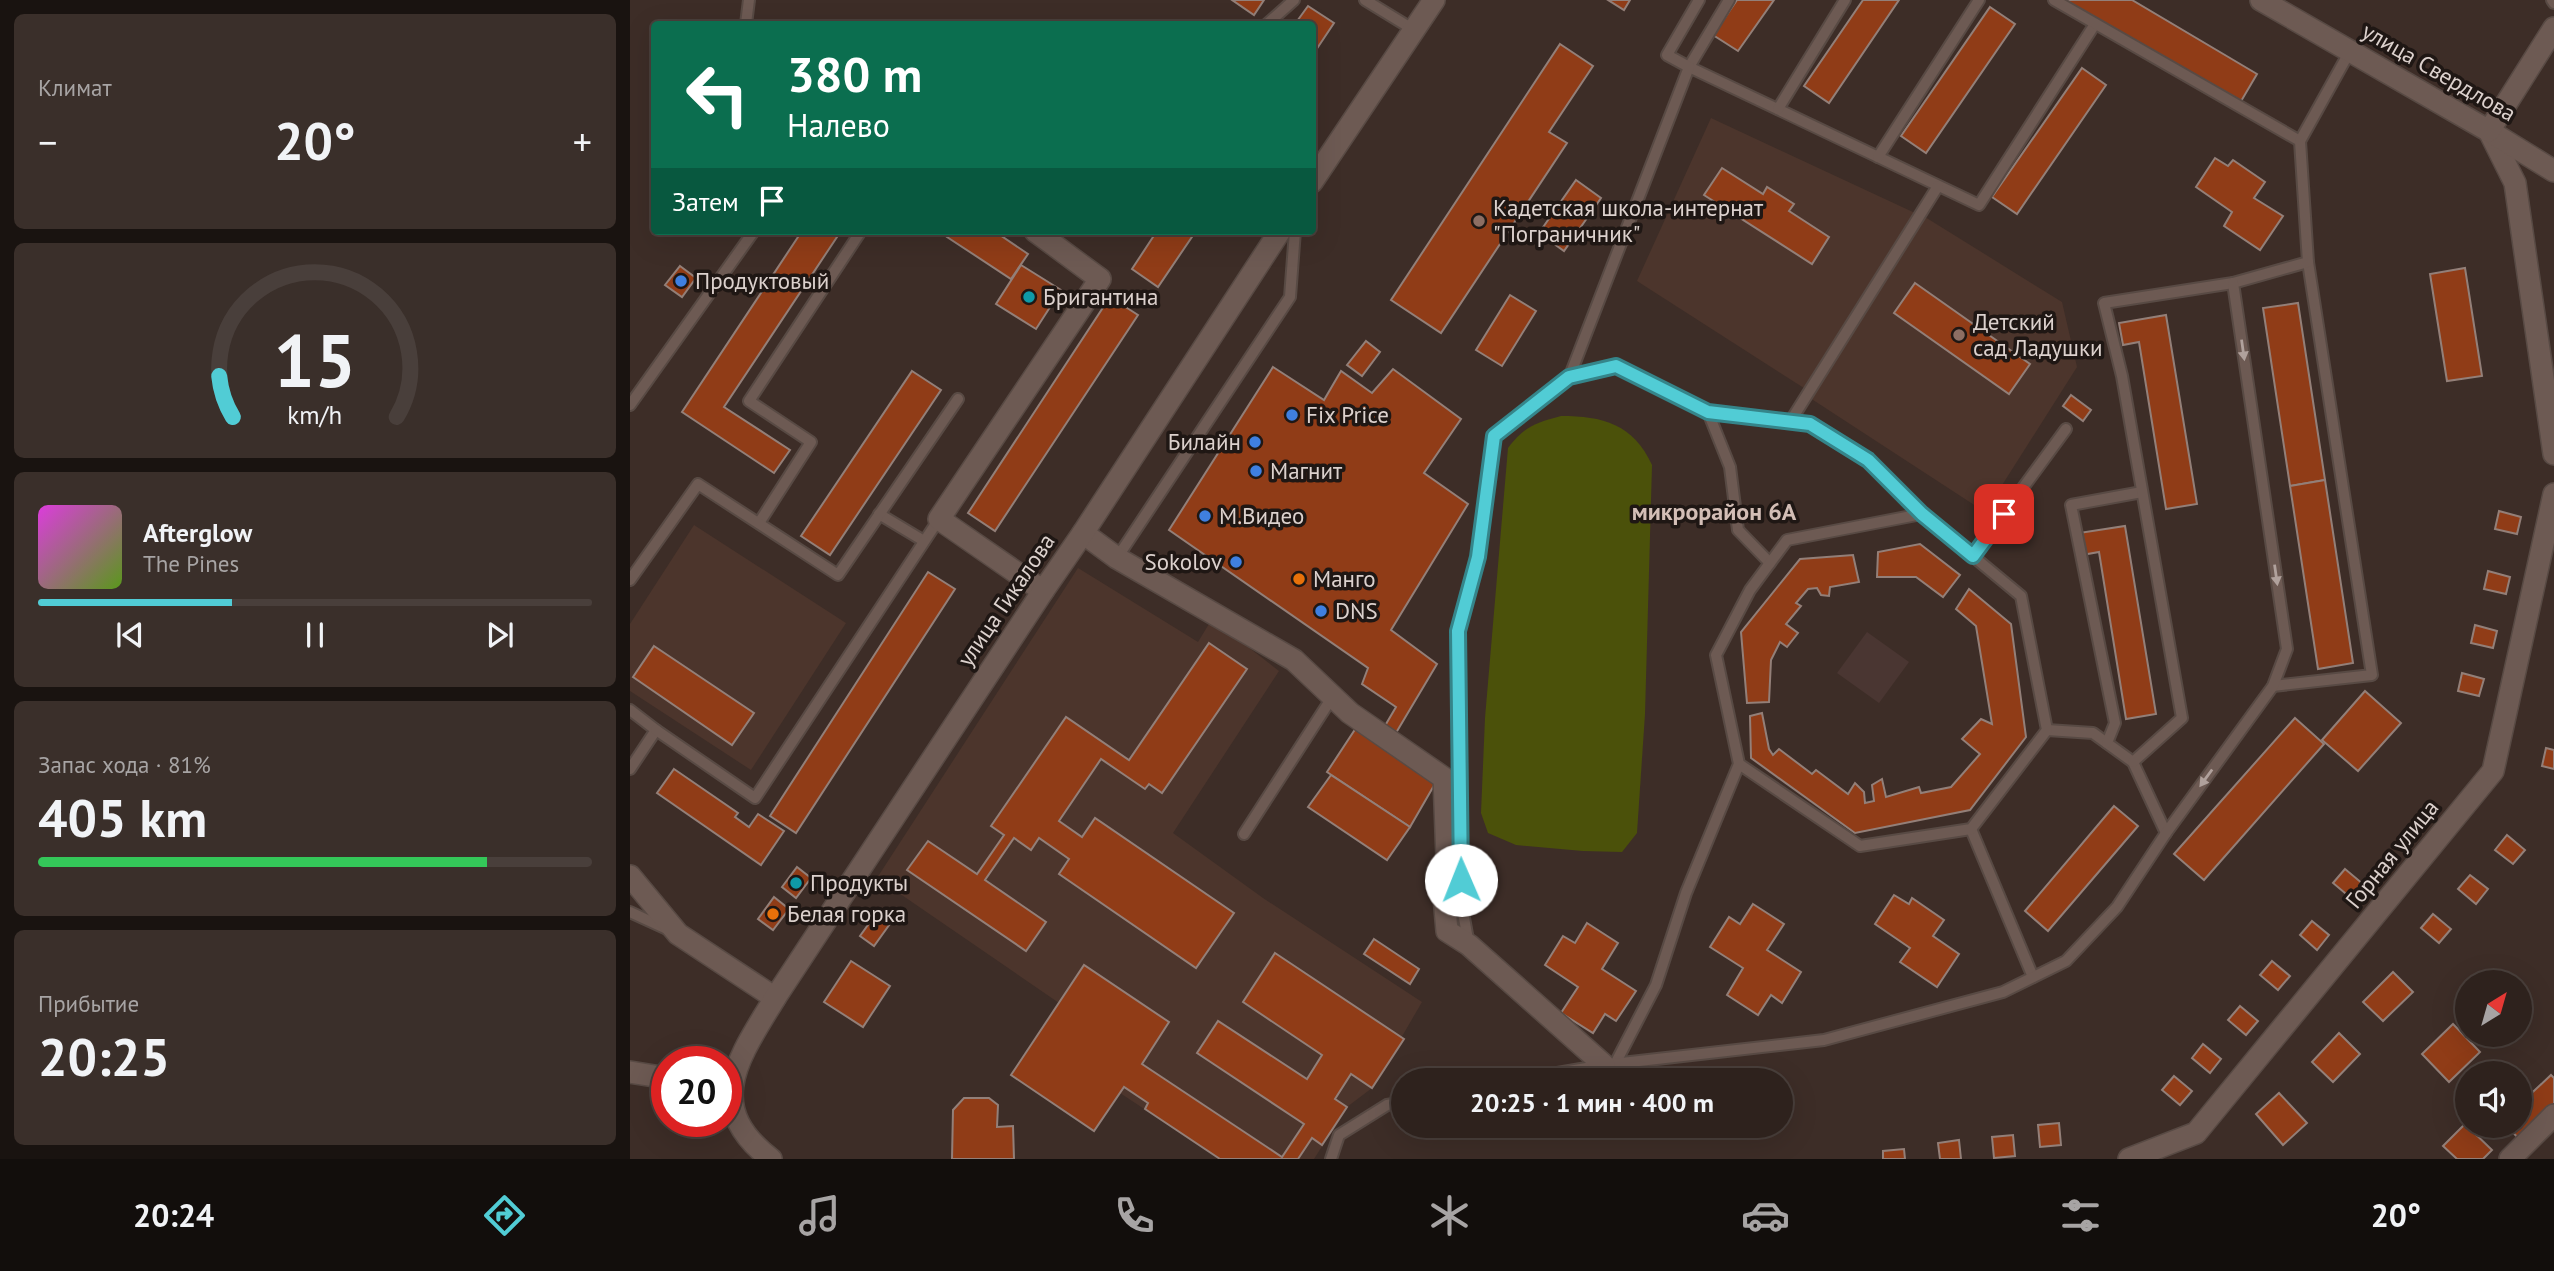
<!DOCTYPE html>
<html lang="ru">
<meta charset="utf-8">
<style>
:root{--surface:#2e221d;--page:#3a2f2a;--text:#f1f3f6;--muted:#a7a4a4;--line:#493f3b;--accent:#51ccd5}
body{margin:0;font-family:"PT Sans",sans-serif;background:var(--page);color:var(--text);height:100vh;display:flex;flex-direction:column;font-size:26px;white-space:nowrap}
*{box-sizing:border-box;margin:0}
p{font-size:23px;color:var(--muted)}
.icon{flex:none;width:38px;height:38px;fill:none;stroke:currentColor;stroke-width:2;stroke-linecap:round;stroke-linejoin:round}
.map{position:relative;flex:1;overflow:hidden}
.drawer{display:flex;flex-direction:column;gap:14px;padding:14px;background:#191310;width:630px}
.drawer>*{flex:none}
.top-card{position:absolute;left:21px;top:21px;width:665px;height:214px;border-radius:7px;box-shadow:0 7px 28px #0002,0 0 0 2px var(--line);background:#0b6e4f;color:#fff;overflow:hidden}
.needle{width:46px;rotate:37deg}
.buttons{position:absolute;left:1825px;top:970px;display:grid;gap:14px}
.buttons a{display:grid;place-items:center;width:77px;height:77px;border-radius:50%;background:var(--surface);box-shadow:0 7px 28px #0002,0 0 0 2px var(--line);font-size:35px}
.speed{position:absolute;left:21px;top:1046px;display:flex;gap:14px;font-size:35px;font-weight:700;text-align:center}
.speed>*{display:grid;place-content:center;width:91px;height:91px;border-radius:50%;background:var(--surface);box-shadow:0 7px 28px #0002,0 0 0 2px var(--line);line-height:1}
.speed .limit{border:10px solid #d22;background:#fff;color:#111}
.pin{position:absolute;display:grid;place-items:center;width:60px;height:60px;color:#fff;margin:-30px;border-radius:14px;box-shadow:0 4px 10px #0006}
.me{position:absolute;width:77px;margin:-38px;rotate:359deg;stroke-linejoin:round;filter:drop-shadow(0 0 5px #0008)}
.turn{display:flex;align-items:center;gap:24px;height:147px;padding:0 21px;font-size:32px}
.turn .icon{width:91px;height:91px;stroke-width:2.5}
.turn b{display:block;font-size:49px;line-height:60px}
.then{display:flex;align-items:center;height:66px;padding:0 21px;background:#0003;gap:14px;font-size:26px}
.big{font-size:52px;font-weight:700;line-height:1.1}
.drawer .tile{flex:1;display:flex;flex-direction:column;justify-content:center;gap:10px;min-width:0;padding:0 24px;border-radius:10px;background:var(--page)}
.drawer .dial{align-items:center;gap:0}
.dial svg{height:182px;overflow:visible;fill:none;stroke:var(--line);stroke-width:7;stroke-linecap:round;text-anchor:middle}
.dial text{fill:var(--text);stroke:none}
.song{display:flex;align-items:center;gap:21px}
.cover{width:84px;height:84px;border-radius:10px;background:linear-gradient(135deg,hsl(300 70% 55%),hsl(90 70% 35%))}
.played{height:7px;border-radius:4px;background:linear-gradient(90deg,var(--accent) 35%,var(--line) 35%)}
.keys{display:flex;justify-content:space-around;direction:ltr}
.heat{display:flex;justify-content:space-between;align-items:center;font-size:38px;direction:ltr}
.charge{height:10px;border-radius:5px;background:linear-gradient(90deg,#34c759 81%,var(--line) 0)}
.trip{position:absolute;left:761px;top:1068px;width:402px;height:70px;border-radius:35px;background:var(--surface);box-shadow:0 7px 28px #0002,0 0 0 2px var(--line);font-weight:700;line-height:70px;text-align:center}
.tabs{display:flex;height:112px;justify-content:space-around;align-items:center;background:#120e0c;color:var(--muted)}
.tabs .icon{width:49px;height:49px}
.tabs .active{color:var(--accent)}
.tabs b{font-size:32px;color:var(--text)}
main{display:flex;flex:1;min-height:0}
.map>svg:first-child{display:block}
</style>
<main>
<section class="drawer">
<div class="tile"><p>Климат</p>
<div class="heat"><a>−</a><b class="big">20°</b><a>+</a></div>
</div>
<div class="tile dial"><svg viewBox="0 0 100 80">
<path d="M14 69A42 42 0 1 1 86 69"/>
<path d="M14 69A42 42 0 0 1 8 51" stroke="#51ccd5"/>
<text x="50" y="56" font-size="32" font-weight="700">15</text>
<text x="50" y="72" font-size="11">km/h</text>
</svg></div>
<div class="tile">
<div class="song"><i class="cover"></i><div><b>Afterglow</b><p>The Pines</p></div></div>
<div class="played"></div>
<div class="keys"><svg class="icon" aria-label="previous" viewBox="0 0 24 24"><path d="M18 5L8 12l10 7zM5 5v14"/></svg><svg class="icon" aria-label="pause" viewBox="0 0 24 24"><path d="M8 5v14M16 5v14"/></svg><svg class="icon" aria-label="next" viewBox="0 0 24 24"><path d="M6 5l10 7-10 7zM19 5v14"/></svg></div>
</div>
<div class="tile"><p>Запас хода · 81%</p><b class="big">405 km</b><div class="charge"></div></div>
<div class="tile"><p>Прибытие</p><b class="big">20:25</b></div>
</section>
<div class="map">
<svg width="1924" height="1159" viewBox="0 0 1924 1159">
<rect width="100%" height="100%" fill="#3d2d27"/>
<!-- commercial -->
<polygon fill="#4a3632" points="1237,632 1279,662 1249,703 1207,673"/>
<!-- built -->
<g fill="#4c352c">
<polygon points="1081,118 1285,213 1177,390 1007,281"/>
<polygon points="1295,217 1432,302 1447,367 1355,512 1177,396"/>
<polygon points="64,525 216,623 121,770 0,691 0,624"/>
<polygon points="448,568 568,642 582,619 649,671 543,833 633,898 792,1002 742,1088 717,1107 684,1159 590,1159 490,1093 464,1131 381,1075 429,1003 247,878"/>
</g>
<!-- green -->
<path fill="#4b510a" d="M931,416C973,416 1003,424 1022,465L1015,714L1007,833L992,852L953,851L886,845L858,833L851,813L855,718L878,448C895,426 905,423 931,416Z"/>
<!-- building -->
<g fill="#903c17" stroke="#937f78" stroke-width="2">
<polygon points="602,0 634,0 624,15"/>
<polygon points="978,0 1000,0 994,10"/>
<polygon points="1107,0 1144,0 1108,51 1083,35"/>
<polygon points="1233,0 1269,0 1199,103 1174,86"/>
<polygon points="1435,0 1502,0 1627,74 1610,103"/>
<polygon points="678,6 704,23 682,56 682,24 665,24"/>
<polygon points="1360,7 1385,24 1296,153 1271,136"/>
<polygon points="930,44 963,66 919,132 937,143 811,333 761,300"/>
<polygon points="1452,68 1476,85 1387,214 1362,197"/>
<polygon points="1585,158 1598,166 1603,160 1635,182 1624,198 1653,216 1630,250 1594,226 1602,212 1566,187"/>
<polygon points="1092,168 1133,194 1137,187 1164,204 1159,211 1199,237 1182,264 1074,195"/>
<polygon points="946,180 971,198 934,251 909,233"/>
<polygon points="172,231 211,231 94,407 160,450 144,473 52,412"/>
<polygon points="321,231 364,231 398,254 381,279 317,237"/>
<polygon points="527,231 566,231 528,287 502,269"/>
<polygon points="391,265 431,290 406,329 366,304"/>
<polygon points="50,266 66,278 52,297 35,285"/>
<polygon points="1835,268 1852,376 1817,381 1800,274"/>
<polygon points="1285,283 1400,364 1379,394 1264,313"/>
<polygon points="880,295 906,311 872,366 846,350"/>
<polygon points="480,297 508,315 365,531 338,513"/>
<polygon points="1668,303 1695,480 1660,486 1633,308"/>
<polygon points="1536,315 1567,504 1536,509 1509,342 1493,345 1489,323"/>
<polygon points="736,341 750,352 732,376 717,365"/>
<polygon points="643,367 694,400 711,371 742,393 763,369 831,419 794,473 838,504 761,630 807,664 757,748 806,782 780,827 697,772 726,728 746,741 766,707 732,684 738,668 539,530"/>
<polygon points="282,371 311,390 200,555 171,536"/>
<polygon points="1441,395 1461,410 1453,421 1433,406"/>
<polygon points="1695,480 1723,663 1688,669 1660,486"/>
<polygon points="1869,511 1891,517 1887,534 1865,529"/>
<polygon points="1495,526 1526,714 1496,719 1469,552 1452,555 1449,533"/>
<polygon points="1290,544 1330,575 1313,597 1286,577 1247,577 1248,552"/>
<polygon points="1223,555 1229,582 1200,587 1199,596 1191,595 1187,588 1178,589 1166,603 1171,606 1156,624 1168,633 1157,647 1150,642 1141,660 1139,702 1117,703 1111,632 1170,559"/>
<polygon points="1858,571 1880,577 1876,594 1854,589"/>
<polygon points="298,572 325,589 166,833 140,816"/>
<polygon points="1339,589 1381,624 1396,737 1340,810 1225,833 1121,758 1120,716 1132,713 1139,749 1143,755 1149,749 1182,774 1186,770 1218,794 1225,783 1234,792 1235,803 1244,801 1242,785 1252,779 1256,797 1289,787 1291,793 1321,787 1350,754 1332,739 1351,719 1362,724 1346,626 1326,609"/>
<polygon points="1845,625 1867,631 1863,648 1841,643"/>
<polygon points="579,643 617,669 532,793 519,784 515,789 471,759 429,821 452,837 465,818 604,913 566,968 429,874 439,859 409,838 401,850 384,838 355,880 416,922 396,951 277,870 298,841 347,874 374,835 361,826 436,717 499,760"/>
<polygon points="24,646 124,713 102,745 3,677"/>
<polygon points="1832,673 1854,679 1849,696 1828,691"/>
<polygon points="1735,691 1771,723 1728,771 1692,740"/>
<polygon points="1665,718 1694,744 1574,880 1544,854"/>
<polygon points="1916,748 1924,750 1924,769 1912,766"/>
<polygon points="44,769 108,813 105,817 119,827 128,814 154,831 131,865 27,793"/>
<polygon points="701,775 780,827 757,860 678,807"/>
<polygon points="1484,806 1508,826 1418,931 1395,911"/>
<polygon points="1877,835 1895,850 1883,864 1865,850"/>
<polygon points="167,867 181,878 166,898 152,887"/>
<polygon points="1715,869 1733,884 1721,898 1703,883"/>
<polygon points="1840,875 1858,889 1846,904 1828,889"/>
<polygon points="1264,895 1279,904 1282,898 1314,920 1303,936 1329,954 1307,987 1270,962 1280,948 1245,924"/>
<polygon points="144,897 159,909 143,930 128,919"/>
<polygon points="1123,904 1154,924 1137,950 1171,972 1152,1003 1141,995 1128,1015 1097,995 1113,968 1080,947 1099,917 1110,924"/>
<polygon points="248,911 262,921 244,946 230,936"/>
<polygon points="1803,914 1821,929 1809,943 1791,928"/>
<polygon points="1682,921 1699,935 1687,950 1670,935"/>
<polygon points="957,923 988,943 972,969 1006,991 986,1021 975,1014 963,1033 931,1013 948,987 915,965 933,936 945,943"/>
<polygon points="744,939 789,969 780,984 734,954"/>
<polygon points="645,953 774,1039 742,1088 721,1074 705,1099 717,1107 692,1145 682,1138 668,1159 590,1159 515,1109 518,1103 494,1087 464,1131 381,1075 454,965 539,1022 512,1064 652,1157 674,1124 567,1053 588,1021 677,1079 692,1055 613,1002"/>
<polygon points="221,961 260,986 233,1027 194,1002"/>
<polygon points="1642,961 1660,976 1648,990 1630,975"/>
<polygon points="1763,972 1783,992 1753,1021 1733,1002"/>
<polygon points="1610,1006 1628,1021 1616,1035 1598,1020"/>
<polygon points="1823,1024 1850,1052 1819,1082 1792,1054"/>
<polygon points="1709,1033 1730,1054 1703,1082 1682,1062"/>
<polygon points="1573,1044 1591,1059 1580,1073 1562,1058"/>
<polygon points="1921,1075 1924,1078 1924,1108 1890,1140 1876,1125 1890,1125 1890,1104"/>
<polygon points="1544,1076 1562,1091 1550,1105 1532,1090"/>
<polygon points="1649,1093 1677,1123 1653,1145 1626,1114"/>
<polygon points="334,1098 359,1098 368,1105 367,1127 383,1126 384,1159 322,1159 323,1110"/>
<polygon points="1429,1123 1431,1145 1410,1147 1408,1125"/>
<polygon points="1835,1124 1862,1150 1853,1159 1827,1159 1813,1146"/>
<polygon points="1383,1135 1385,1156 1364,1158 1362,1137"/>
<polygon points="1329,1140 1331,1159 1310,1159 1308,1143"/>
<polygon points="1274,1149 1275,1159 1253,1159 1253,1151"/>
</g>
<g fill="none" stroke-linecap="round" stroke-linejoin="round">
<defs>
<g id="lane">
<polyline points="735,0 784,30"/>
<polyline points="1099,0 1059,67 1349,205 1465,24"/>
<polyline points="1424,0 1670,141"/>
<polyline points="1922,0 1924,3"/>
<polyline points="116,24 119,0"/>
<polyline points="637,24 664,0"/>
<polyline points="1148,109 1215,0"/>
<polyline points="1248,157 1349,0"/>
<polyline points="939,378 986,366 1078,412 1100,467 1108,530 1140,563"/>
<polyline points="0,405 124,231"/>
<polyline points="1078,412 1180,424 1238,460 1292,514"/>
<polyline points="1160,422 1308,186"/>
<polyline points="249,514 294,541"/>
<polyline points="129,523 181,442 119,401 231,231"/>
<polyline points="1343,556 1436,429"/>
<polyline points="487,558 660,297 665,231"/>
<polyline points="0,580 68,484 208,575 328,399"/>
<polyline points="1643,686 1742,675 1678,262"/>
<polyline points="0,710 26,730 0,769"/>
<polyline points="26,730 125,798 309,519"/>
<polyline points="1417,730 1463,733 1503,762 1536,833"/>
<polyline points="1477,743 1485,723 1441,505 1512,492"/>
<polyline points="1503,762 1552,718 1492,376 1474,303 1603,283 1678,262 1670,141 1720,51"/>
<polyline points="1341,829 1403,977"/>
<polyline points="614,834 703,696"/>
<polyline points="0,912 39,930"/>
<polyline points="839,945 832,907 828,631 848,557 864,436 939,378 1059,67 1037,55 1069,0"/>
<polyline points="985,1064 1026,985 1056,893 1109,764 1086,655 1120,590 1157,540 1292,514 1391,596 1417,730 1341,829 1230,846 1109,764"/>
<polyline points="885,1080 974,1065 1194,1040 1373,992 1436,961 1487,907 1536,833 1643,686 1657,649 1603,283"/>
<polyline points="701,1159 709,1135 757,1105 774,1102"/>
</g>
<g id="street">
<polyline points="1859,131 1885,183 1924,454"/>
<polyline points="1859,131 1924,171"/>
<polyline points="405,231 470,279 309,519 413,591"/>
<polyline points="453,533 487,558 664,660 720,713 814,778 817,858 814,897 817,931 839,945 974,1065"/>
<polyline points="0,1072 37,1078"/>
<polyline points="1499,1159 1566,1133 1863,771 1924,494"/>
<polyline points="1880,1159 1924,1115"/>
</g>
<g id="secondary">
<polyline points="1631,0 1859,131 1924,28"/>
<polyline points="682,182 804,0"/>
<polyline points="0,876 48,934 145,998"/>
<path d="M141,1159C71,1106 110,1056 145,998L413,591L453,533L650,231"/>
</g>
</defs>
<!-- lane casing -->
<use href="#lane" stroke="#584a44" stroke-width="14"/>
<!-- street casing -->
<use href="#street" stroke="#584a44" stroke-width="24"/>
<!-- secondary casing -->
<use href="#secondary" stroke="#584a44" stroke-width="24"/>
<!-- lane -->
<use href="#lane" stroke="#6d5a53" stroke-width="10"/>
<!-- street -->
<use href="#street" stroke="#6d5a53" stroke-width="21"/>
<!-- secondary -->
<use href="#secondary" stroke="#6d5a53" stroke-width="21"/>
</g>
<!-- one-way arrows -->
<defs><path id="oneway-solid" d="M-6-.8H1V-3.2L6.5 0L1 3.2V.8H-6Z" transform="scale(1.75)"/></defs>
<g fill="#b0a19c">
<use href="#oneway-solid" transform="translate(1613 350) rotate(82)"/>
<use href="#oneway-solid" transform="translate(1646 575) rotate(82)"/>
<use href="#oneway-solid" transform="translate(1576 778) rotate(126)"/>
</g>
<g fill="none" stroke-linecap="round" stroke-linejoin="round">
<defs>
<polyline id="route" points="831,880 828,631 848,557 864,436 939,377 986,366 1078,412 1180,424 1238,460 1292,514 1343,556 1374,514"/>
</defs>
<!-- route casing -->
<use href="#route" stroke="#35858a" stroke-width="18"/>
<!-- route -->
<use href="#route" stroke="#51ccd5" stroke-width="12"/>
</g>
<!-- markers -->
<g fill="#8d6e63" stroke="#1f1714" stroke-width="2.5">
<circle cx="849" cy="221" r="7"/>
<circle cx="1329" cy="335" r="7"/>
</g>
<g fill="#3f7fe0" stroke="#1f1714" stroke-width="2.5">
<circle cx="51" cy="281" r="7"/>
<circle cx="662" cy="415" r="7"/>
<circle cx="625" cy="442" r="7"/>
<circle cx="626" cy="471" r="7"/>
<circle cx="575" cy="516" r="7"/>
<circle cx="606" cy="562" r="7"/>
<circle cx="691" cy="611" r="7"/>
</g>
<g fill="#0f9aa8" stroke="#1f1714" stroke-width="2.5">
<circle cx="399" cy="297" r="7"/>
<circle cx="166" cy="883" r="7"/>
</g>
<g fill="#e8710a" stroke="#1f1714" stroke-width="2.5">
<circle cx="669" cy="579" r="7"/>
<circle cx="143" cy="914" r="7"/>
</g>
<g text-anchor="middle" stroke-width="7" stroke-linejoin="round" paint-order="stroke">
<!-- street labels -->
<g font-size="23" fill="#dcd1cd" stroke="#1f1714">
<text transform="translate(1809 72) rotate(30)" y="8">улица Свердлова</text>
<text transform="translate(376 600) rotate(-56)" y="8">улица Гикалова</text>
<text transform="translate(1762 854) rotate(-51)" y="8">Горная улица</text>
</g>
<!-- poi labels -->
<g font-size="23" fill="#dcd1cd" stroke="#1f1714" text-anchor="start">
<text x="863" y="216">Кадетская школа-интернат<tspan x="863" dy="26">"Пограничник"</tspan></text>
<text x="65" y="289">Продуктовый</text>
<text x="413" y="305">Бригантина</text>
<text x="1343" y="330">Детский<tspan x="1343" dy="26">сад Ладушки</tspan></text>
<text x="676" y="423">Fix Price</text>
<text x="611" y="450" text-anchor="end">Билайн</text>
<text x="640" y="479">Магнит</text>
<text x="589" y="524">М.Видео</text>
<text x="592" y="570" text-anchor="end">Sokolov</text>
<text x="683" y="587">Манго</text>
<text x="705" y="619">DNS</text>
<text x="180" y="891">Продукты</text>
<text x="157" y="922">Белая горка</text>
</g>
<!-- neighbourhood labels -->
<g font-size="24" font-weight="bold" fill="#d3beb6" stroke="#1f1714">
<text x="1084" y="520">микрорайон 6А</text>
</g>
</g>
</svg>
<div class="buttons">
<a><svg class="needle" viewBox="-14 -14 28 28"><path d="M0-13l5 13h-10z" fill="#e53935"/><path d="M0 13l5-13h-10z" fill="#a7a4a4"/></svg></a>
<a><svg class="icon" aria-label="sound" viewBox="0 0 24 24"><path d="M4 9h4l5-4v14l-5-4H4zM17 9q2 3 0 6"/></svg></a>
</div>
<div class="speed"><div class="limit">20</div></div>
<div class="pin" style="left:1374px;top:514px;background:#d93025"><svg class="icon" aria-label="arrive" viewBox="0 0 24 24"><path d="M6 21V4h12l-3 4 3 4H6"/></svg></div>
<svg class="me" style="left:831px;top:880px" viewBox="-20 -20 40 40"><circle r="19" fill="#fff"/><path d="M0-13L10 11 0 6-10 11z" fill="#51ccd5"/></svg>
<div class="trip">20:25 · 1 мин · 400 m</div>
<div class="top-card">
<div class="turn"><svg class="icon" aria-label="left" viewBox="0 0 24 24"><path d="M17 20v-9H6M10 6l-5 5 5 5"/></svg><div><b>380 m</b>Налево</div></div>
<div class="then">Затем<svg class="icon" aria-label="arrive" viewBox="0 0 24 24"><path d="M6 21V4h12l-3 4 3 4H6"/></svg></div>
</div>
</div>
</main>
<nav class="tabs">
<b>20:24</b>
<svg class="icon active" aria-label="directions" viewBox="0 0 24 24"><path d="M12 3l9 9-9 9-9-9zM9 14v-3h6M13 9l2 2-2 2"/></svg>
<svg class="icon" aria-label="music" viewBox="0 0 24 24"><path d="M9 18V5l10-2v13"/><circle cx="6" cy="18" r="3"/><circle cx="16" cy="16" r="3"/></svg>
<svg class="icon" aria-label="phone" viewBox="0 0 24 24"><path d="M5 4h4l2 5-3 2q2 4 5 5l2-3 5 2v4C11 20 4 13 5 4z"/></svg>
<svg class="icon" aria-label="climate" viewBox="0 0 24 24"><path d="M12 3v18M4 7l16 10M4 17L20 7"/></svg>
<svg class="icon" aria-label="car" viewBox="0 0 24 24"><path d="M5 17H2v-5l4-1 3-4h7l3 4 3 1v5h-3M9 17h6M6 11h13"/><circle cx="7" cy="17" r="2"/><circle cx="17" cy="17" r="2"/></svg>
<svg class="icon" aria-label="filters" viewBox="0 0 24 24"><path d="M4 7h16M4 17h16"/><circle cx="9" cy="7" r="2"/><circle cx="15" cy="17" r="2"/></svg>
<b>20°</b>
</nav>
